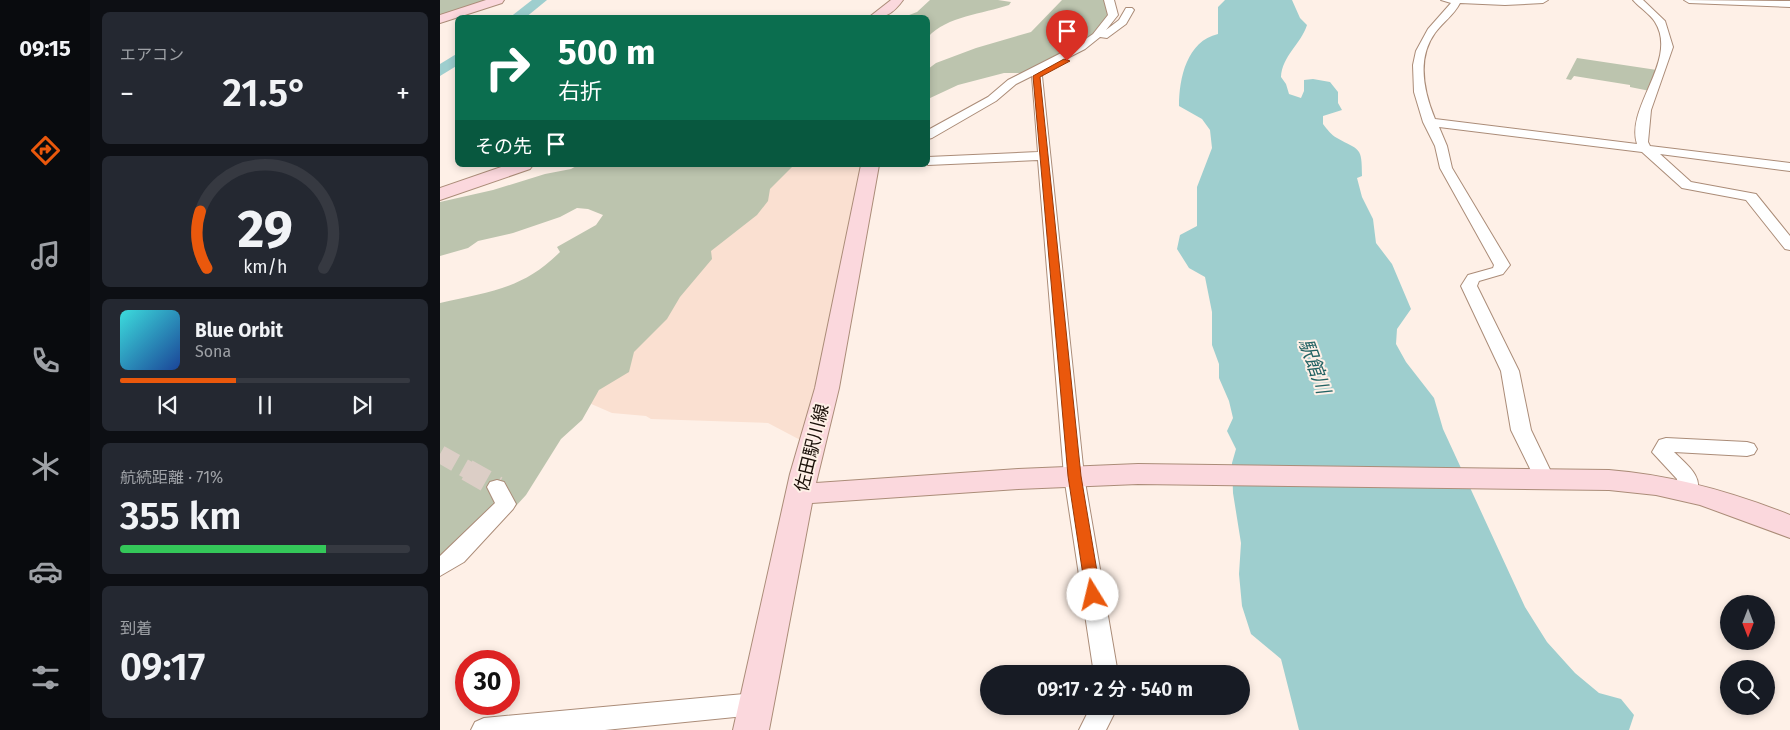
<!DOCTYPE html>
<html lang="ja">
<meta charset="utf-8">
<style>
:root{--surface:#171b24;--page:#242831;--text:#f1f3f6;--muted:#9ea1a6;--line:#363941;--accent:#ea580c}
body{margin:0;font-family:"Fira Sans","Noto Sans JP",sans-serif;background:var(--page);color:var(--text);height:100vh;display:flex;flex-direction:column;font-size:19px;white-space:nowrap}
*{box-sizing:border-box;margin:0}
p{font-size:16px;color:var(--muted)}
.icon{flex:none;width:28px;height:28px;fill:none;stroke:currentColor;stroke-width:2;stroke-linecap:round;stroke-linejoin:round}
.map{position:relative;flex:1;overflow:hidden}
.drawer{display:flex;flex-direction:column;gap:12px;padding:12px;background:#0d0f14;width:350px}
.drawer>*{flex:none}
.guide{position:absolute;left:15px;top:15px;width:475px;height:152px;border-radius:8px;box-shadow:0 2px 8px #0003;background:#0b6e4f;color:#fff;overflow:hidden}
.needle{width:32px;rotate:180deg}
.controls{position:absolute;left:1280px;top:595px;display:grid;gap:10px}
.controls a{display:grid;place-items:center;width:55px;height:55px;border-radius:50%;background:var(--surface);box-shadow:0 2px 8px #0003;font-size:25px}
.speed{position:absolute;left:15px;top:650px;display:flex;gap:10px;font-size:25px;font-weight:700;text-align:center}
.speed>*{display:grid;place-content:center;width:65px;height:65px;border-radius:50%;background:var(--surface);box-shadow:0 2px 8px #0003;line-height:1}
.speed .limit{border:8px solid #d22;background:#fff;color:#111}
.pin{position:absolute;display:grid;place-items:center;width:42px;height:42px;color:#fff;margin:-51px -21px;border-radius:50% 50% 50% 0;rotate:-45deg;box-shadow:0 0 5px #0007}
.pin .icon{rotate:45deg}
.me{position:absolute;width:55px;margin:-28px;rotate:351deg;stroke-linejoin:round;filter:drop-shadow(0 0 4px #0008)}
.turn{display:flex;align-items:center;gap:18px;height:105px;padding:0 20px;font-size:22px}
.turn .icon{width:65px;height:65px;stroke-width:2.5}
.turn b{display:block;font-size:35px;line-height:42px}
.then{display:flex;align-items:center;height:48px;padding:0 20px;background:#0003;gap:10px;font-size:19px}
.big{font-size:38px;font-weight:600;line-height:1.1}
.drawer .tile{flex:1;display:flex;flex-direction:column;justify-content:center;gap:8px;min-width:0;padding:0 18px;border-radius:8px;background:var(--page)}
.drawer .dial{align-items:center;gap:0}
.dial svg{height:130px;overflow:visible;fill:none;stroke:var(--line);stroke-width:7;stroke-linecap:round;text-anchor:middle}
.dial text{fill:var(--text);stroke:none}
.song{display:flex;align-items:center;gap:15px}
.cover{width:60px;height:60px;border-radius:8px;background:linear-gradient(135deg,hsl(180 70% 55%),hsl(220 70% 35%))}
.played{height:5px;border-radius:2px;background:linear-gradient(90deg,var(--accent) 40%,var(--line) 40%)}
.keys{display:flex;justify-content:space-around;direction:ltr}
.heat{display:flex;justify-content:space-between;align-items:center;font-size:28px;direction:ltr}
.charge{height:8px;border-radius:4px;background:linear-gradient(90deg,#34c759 71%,var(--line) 0)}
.trip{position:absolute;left:540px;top:665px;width:270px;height:50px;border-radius:25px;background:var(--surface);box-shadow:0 2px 8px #0003;font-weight:600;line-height:50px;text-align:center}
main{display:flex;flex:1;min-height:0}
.tabs{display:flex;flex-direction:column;width:90px;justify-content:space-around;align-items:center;background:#090b0e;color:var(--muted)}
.tabs .icon{width:35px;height:35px}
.tabs .current{color:var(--accent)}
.tabs b{font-size:22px;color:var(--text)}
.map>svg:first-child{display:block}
</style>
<main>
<nav class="tabs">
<b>09:15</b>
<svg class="icon current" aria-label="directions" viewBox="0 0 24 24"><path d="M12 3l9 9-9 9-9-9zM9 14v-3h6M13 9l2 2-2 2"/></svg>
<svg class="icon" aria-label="music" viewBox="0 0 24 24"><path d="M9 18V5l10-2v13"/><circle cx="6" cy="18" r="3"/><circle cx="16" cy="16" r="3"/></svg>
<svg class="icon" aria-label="phone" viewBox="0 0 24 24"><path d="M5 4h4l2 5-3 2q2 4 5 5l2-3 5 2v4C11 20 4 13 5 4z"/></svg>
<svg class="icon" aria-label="climate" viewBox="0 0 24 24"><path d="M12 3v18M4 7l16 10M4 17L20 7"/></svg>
<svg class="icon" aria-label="car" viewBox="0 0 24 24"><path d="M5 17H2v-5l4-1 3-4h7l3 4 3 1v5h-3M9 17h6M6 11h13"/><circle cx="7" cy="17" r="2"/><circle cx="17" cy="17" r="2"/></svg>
<svg class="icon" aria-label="filters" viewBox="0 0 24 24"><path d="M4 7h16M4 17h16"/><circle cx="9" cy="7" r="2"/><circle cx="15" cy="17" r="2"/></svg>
</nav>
<section class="drawer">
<div class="tile"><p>エアコン</p>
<div class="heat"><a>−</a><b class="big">21.5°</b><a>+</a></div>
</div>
<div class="tile dial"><svg viewBox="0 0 100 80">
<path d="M14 69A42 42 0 1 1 86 69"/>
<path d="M14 69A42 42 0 0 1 10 34" stroke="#ea580c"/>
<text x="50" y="56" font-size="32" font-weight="700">29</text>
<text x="50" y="72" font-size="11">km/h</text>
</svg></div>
<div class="tile">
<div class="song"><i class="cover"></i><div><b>Blue Orbit</b><p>Sona</p></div></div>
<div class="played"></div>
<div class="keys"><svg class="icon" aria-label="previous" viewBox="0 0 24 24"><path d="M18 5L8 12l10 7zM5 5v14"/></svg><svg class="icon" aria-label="pause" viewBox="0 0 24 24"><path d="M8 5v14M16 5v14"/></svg><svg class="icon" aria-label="next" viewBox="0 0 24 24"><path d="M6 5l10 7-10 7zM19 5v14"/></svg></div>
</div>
<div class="tile"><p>航続距離 · 71%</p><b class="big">355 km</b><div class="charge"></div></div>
<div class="tile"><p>到着</p><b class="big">09:17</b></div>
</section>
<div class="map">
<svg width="1350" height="730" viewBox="0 0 1350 730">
<rect width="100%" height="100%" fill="#fef0e7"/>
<!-- built -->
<polygon fill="#fae0d1" points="348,165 424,165 366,443 328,423 211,419 206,416 172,413 149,403 232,299 287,224"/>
<!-- green -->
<g fill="#bcc4ae">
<polygon points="0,0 48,0 0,16"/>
<path d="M490,0H558L571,2L569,5C543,14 507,16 488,37V18L464,17L477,12Z"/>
<polygon points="622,0 667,0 671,11 650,40 585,73 564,73 518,85 488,99 488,69 496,63 536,48 591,32"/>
<polygon points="1137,58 1217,70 1210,91 1190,87 1190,85 1134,76 1131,80 1126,79"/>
<path d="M138,165H354L330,189L328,201L317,215L271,251L272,259L240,297L227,319L194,352L189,372L159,390L142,420L121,439L86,495L54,530L0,574V303C49,291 82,290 120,252L117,247L156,225L163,215L148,209L137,208L120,217L73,233L38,241L28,248L0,256V202L53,190L105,174L131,169Z"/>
</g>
<!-- water -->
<path fill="#9ecece" d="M785,0H852L860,18L867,25C861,44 842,56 841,77L846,84L849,94L861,98L864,91V80L873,79L890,82L898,92V103L902,110L883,116V124C887,129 891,135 897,138C920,151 922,146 922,176L917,178L922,197L933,219L936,243L952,264L971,309L957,329L956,344L966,362L994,398L1003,429L1085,607L1107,642L1135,673L1159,693L1181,699L1194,715L1189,730H859L841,659L811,634L802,606L799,574L801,543L793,493L792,463L796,449L787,431L793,418L789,401L779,378V364L772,345V312L765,277L749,268L737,249L740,235L757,226V187L772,148L770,130L762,119L739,106C739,78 747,41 778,34V7Z"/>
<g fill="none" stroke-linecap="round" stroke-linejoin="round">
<!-- river -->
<g fill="#9ecece" fill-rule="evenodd">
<polygon points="92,0 107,0 85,18 69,18"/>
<polygon points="18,53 18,65 0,76 0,64"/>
</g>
<!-- street-tunnel-far1 -->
<polyline stroke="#dccec6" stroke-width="18" stroke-dasharray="18 9" stroke-linecap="butt" points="0,454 30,471"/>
<!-- street-tunnel -->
<polyline stroke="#dccec6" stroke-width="22" stroke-dasharray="22 11" stroke-linecap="butt" points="27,470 57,487"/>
<defs>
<g id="street">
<polygon points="664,0 674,0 678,15 666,30 679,20 686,8 692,8 694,10 686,24 667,38 660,37 645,49 598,73 602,76 644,476 678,674 654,674 624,476 598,160 488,165 488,157 598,152 592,76 576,84 556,101 492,138 488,139 488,130 548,97 568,80 637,45 653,34 668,15"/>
<path d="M1001,0H1108L1103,3L1065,5L1020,3C1014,15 1003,22 995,33C976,59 984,92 995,119L1197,144C1185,107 1239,60 1215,22C1210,14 1200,8 1193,0H1203L1225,21L1233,47L1211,110L1208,142L1210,146L1350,163V171L1220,154L1251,182L1316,194L1350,236V250L1345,249L1306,200L1242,188L1202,152L999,127L1007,146L1012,168L1070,265L1063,274L1039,281L1037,286L1079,371L1091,430L1115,480L1112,485L1105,487L1098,485L1071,430L1061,371L1021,286L1028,275L1053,268L1054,265L1000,168L995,146L983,122L974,92L973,65L976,51L988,29L1011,3Z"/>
<polygon points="1244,0 1350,1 1350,7 1249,3"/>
<path d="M1226,438L1307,442L1314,444L1317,449L1314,454L1307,456L1234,452C1246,464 1266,478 1255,496L1248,498L1241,496L1238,491L1237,479L1212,452L1219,440Z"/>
<polygon points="57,480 64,482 76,504 73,509 24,562 0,576 0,556 55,503 47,487 50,482"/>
<polygon points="315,693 324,696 328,704 324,712 315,715 165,730 31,730 35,722 44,718"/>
<polygon points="651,706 678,706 666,730 639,730"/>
</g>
<g id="secondary">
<polygon points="46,0 64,0 62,3 0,23 0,15"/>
<path d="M451,0H463C453,14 445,18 428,18Z"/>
<polygon points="67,165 93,165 90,169 0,200 0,188"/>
<path d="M421,165H439L399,388L376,483L578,469L698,464L1169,470C1232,475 1292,492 1350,515V538L1260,505L1216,495L1169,490L698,484L578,489L372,503L329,730H293L350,474L375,388Z"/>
</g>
</defs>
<!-- street casing -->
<use href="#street" stroke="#ab8c78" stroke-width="2"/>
<!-- secondary casing -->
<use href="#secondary" stroke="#ab8c78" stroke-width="2"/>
<!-- street -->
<use href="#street" fill="#fff" fill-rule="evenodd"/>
<!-- secondary -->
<use href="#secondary" fill="#fbd8dd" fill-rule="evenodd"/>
</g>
<!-- route -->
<polygon fill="#ea580c" stroke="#983908" points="624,59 630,61 600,77 641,476 661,595 658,599 648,599 646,595 628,476 593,76"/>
<g text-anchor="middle" stroke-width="4" stroke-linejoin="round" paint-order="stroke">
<!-- street labels -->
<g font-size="18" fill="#1a0f08" stroke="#fef0e7">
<text transform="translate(372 448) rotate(-76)" y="6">佐田駅川線</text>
</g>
<!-- water labels -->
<g font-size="19" font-style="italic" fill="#226263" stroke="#fef0e7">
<text transform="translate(875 366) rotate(70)" y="7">駅館川</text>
</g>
</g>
</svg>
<div class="controls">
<a><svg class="needle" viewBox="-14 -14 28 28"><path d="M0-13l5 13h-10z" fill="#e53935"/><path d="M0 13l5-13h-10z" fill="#9ea1a6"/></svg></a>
<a><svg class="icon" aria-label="search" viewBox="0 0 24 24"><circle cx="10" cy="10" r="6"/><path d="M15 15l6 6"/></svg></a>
</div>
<div class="speed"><div class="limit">30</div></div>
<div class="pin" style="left:627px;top:61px;background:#d93025"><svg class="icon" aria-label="arrive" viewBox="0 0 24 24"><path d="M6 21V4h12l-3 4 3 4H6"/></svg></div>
<svg class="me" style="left:653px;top:595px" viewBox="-20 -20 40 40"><circle r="19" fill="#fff"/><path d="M0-13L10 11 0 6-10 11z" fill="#ea580c"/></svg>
<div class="trip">09:17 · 2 分 · 540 m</div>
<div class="guide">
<div class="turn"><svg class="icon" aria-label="right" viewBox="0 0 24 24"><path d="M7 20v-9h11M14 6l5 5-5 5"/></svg><div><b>500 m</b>右折</div></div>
<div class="then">その先<svg class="icon" aria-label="arrive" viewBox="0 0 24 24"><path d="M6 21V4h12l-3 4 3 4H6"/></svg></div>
</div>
</div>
</main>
